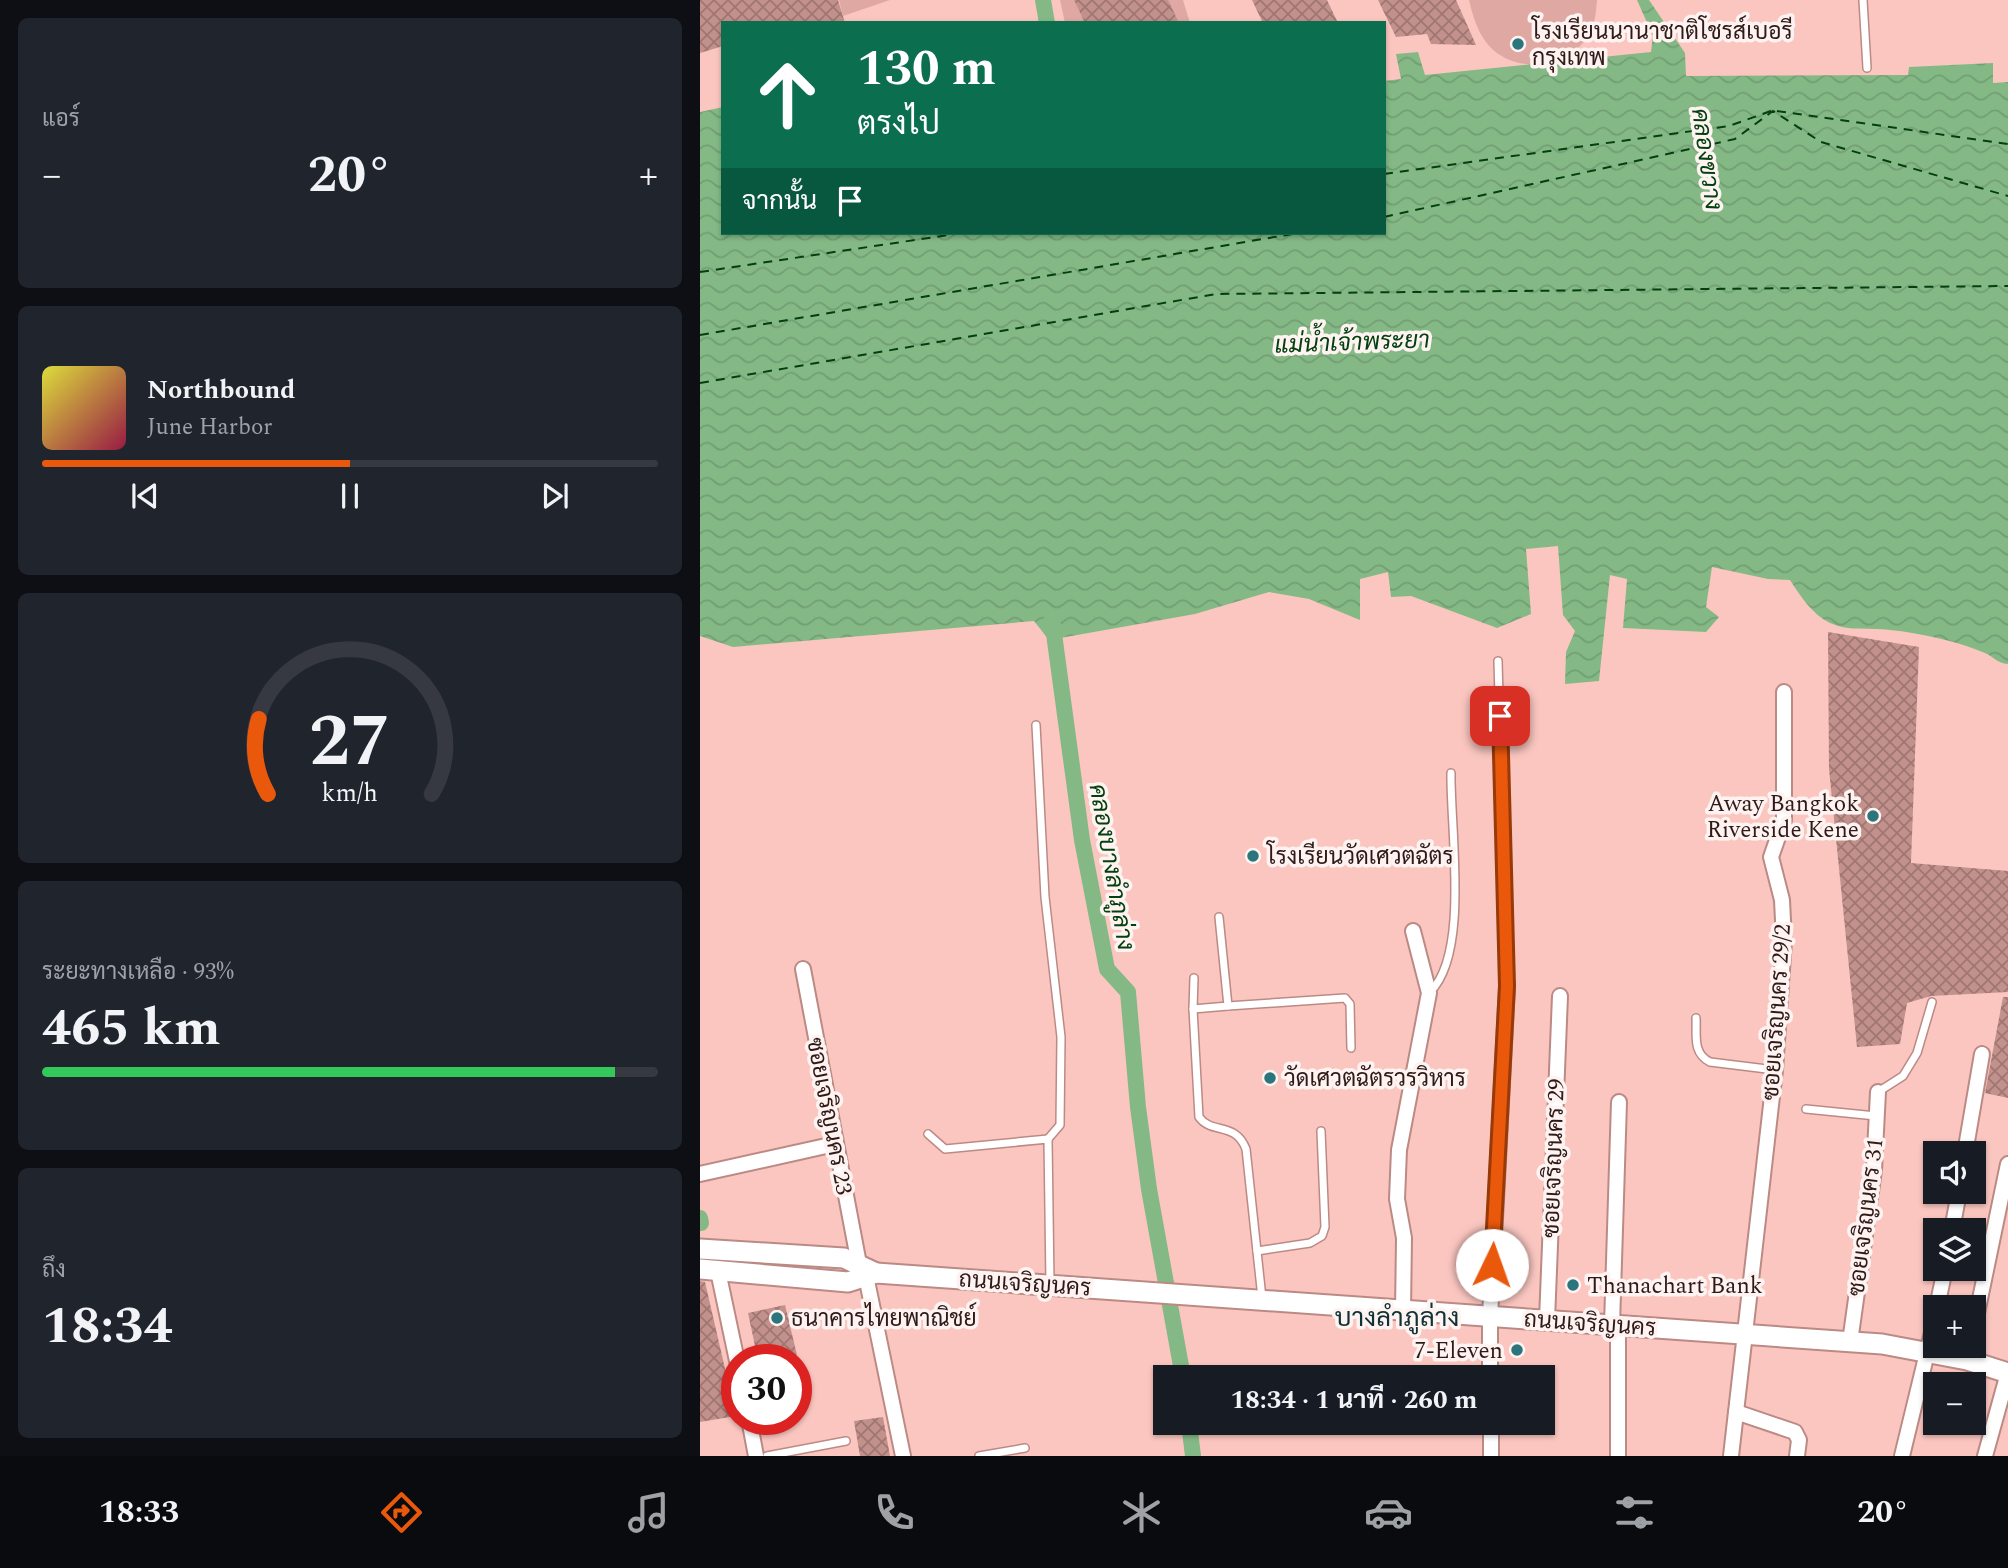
<!DOCTYPE html>
<html lang="th">
<meta charset="utf-8">
<style>
:root{--surface:#171b24;--page:#20242c;--text:#f1f3f6;--muted:#9ea1a6;--line:#363941;--accent:#ea580c}
body{margin:0;font-family:Spectral,Sarabun,serif;background:var(--page);color:var(--text);height:100vh;display:flex;flex-direction:column;font-size:26px;white-space:nowrap}
*{box-sizing:border-box;margin:0}
p{font-size:23px;color:var(--muted)}
.icon{flex:none;width:38px;height:38px;fill:none;stroke:currentColor;stroke-width:2;stroke-linecap:round;stroke-linejoin:round}
.map{position:relative;flex:1;overflow:hidden}
.side{display:flex;flex-direction:column;gap:18px;padding:18px;background:#0d0f14;width:700px}
.side>*{flex:none}
.top-card{position:absolute;left:21px;top:21px;width:665px;height:214px;border-radius:0px;box-shadow:0 2px 5px #0004;background:#0b6e4f;color:#fff;overflow:hidden}
.controls{position:absolute;left:1223px;top:1141px;display:grid;gap:14px}
.controls a{display:grid;place-items:center;width:63px;height:63px;border-radius:0px;background:var(--surface);box-shadow:0 2px 5px #0004;font-size:35px}
.speed{position:absolute;left:21px;top:1344px;display:flex;gap:14px;font-size:35px;font-weight:700;text-align:center}
.speed>*{display:grid;place-content:center;width:91px;height:91px;border-radius:50%;background:var(--surface);box-shadow:0 2px 5px #0004;line-height:1}
.speed .limit{border:10px solid #d22;background:#fff;color:#111}
.pin{position:absolute;display:grid;place-items:center;width:60px;height:60px;color:#fff;margin:-30px;border-radius:14px;box-shadow:0 4px 10px #0006}
.me{position:absolute;width:77px;margin:-38px;rotate:3deg;stroke-linejoin:round;filter:drop-shadow(0 0 5px #0008)}
.turn{display:flex;align-items:center;gap:24px;height:147px;padding:0 21px;font-size:32px}
.turn .icon{width:91px;height:91px;stroke-width:2.5}
.turn b{display:block;font-size:49px;line-height:60px}
.then{display:flex;align-items:center;height:66px;padding:0 21px;background:#0003;gap:14px;font-size:26px}
.big{font-size:52px;font-weight:700;line-height:1.1}
.side .card{flex:1;display:flex;flex-direction:column;justify-content:center;gap:10px;min-width:0;padding:0 24px;border-radius:10px;background:var(--page)}
.side .dial{align-items:center;gap:0}
.dial svg{height:182px;overflow:visible;fill:none;stroke:var(--line);stroke-width:7;stroke-linecap:round;text-anchor:middle}
.dial text{fill:var(--text);stroke:none}
.song{display:flex;align-items:center;gap:21px}
.cover{width:84px;height:84px;border-radius:10px;background:linear-gradient(135deg,hsl(60 70% 55%),hsl(340 70% 35%))}
.played{height:7px;border-radius:4px;background:linear-gradient(90deg,var(--accent) 50%,var(--line) 50%)}
.keys{display:flex;justify-content:space-around;direction:ltr}
.heat{display:flex;justify-content:space-between;align-items:center;font-size:38px;direction:ltr}
.charge{height:10px;border-radius:5px;background:linear-gradient(90deg,#34c759 93%,var(--line) 0)}
.trip{position:absolute;left:453px;top:1365px;width:402px;height:70px;border-radius:0px;background:var(--surface);box-shadow:0 2px 5px #0004;font-weight:700;line-height:70px;text-align:center}
.tabs{display:flex;height:112px;justify-content:space-around;align-items:center;background:#090b0e;color:var(--muted)}
.tabs .icon{width:49px;height:49px}
.tabs .current{color:var(--accent)}
.tabs b{font-size:32px;color:var(--text)}
main{display:flex;flex:1;min-height:0}
.map>svg:first-child{display:block}
</style>
<main>
<section class="side">
<div class="card"><p>แอร์</p>
<div class="heat"><a>−</a><b class="big">20°</b><a>+</a></div>
</div>
<div class="card">
<div class="song"><i class="cover"></i><div><b>Northbound</b><p>June Harbor</p></div></div>
<div class="played"></div>
<div class="keys"><svg class="icon" aria-label="previous" viewBox="0 0 24 24"><path d="M18 5L8 12l10 7zM5 5v14"/></svg><svg class="icon" aria-label="pause" viewBox="0 0 24 24"><path d="M8 5v14M16 5v14"/></svg><svg class="icon" aria-label="next" viewBox="0 0 24 24"><path d="M6 5l10 7-10 7zM19 5v14"/></svg></div>
</div>
<div class="card dial"><svg viewBox="0 0 100 80">
<path d="M14 69A42 42 0 1 1 86 69"/>
<path d="M14 69A42 42 0 0 1 10 36" stroke="#ea580c"/>
<text x="50" y="56" font-size="32" font-weight="700">27</text>
<text x="50" y="72" font-size="11">km/h</text>
</svg></div>
<div class="card"><p>ระยะทางเหลือ · 93%</p><b class="big">465 km</b><div class="charge"></div></div>
<div class="card"><p>ถึง</p><b class="big">18:34</b></div>
</section>
<div class="map">
<svg width="1308" height="1456" viewBox="0 0 1308 1456">
<defs>
<pattern id="water-waves" width="16" height="10" patternUnits="userSpaceOnUse" patternTransform="scale(1.75)"><rect width="16" height="10" fill="#84b986"/><path d="M0 5q4-4 8 0t8 0" fill="none" stroke="#729e73"/></pattern>
<pattern id="building-cross-hatch" width="8" height="8" patternUnits="userSpaceOnUse" patternTransform="scale(1.75)"><rect width="8" height="8" fill="#c3918c"/><path d="M0 0l8 8M0 8l8-8" fill="none" stroke="#9f7672"/></pattern>
</defs>
<rect width="100%" height="100%" fill="#fbc6c0"/>
<!-- green -->
<g fill="#e0a8a3">
<polygon points="139,0 190,0 143,16"/>
<polygon points="360,0 483,0 490,23 365,23"/>
<path d="M769,0H897C896,13 895,25 888,36C871,64 827,73 800,55C781,43 774,21 769,0Z"/>
</g>
<!-- water -->
<path fill="url(#water-waves)" d="M937,0H949L985,53L986,76L1208,75L1209,67L1293,63V83L1308,82V664C1297,663 1294,657 1285,653C1257,641 1220,633 1190,630C1170,627 1150,632 1130,623C1113,615 1100,596 1090,580L1068,579L1012,567L1006,607L1019,617L1006,632L923,628L927,579L910,575L899,681L865,684L866,652L875,631L863,615L858,546L826,549L831,614L797,628L711,596L691,597L688,572L660,579V620L609,599L569,592L495,614L349,640L334,621L33,647L0,636V112L23,107V233H684V81L701,79L696,54L718,52L725,75L951,52L953,36Z"/>
<g fill="none" stroke-linecap="round" stroke-linejoin="round">
<!-- canal -->
<g stroke="#84b986" stroke-width="16">
<polyline points="343,0 347,23"/>
<polyline points="352,619 382,840 407,969 428,992 438,1107 449,1189 483,1377"/>
<polyline points="0,1218 1,1223"/>
<polyline points="489,1423 493,1456"/>
</g>
<!-- ferry -->
<g stroke="#03400f" stroke-width="2" stroke-dasharray="9 7" stroke-linecap="butt">
<polyline points="1077,111 1308,144"/>
<polyline points="684,174 1029,126 1071,111"/>
<polyline points="684,217 1035,139 1073,111 1121,142 1308,196"/>
<polyline points="0,272 262,233"/>
<polyline points="0,335 598,233"/>
<polyline points="0,383 516,294 1308,286"/>
</g>
</g>
<!-- building -->
<g fill="url(#building-cross-hatch)">
<polygon points="0,0 138,0 145,23 23,23 23,46 0,53"/>
<polygon points="374,0 468,0 479,23 385,23"/>
<polygon points="552,0 627,0 638,23 563,23"/>
<polygon points="678,0 756,0 776,45 731,44 727,34 696,37"/>
<polygon points="1128,632 1219,647 1211,863 1308,871 1308,992 1231,996 1207,1003 1200,1044 1157,1047 1129,769"/>
<polygon points="1303,997 1308,997 1308,1098 1285,1093"/>
<polygon points="0,1281 5,1282 36,1416 0,1422"/>
<polygon points="85,1305 97,1355 58,1360 48,1313"/>
<polygon points="183,1417 190,1456 160,1456 154,1421"/>
</g>
<g fill="none" stroke-linecap="round" stroke-linejoin="round">
<defs>
<g id="lane">
<polyline points="1163,0 1167,68"/>
<polyline points="798,661 807,986"/>
<polyline points="336,725 345,897 361,1037 360,1125 348,1139"/>
<path d="M494,978L493,1009L499,1117C512,1135 535,1121 546,1149L562,1298"/>
<path d="M730,992C770,954 750,828 751,773"/>
<polyline points="528,1006 645,998 650,1004 651,1048"/>
<polyline points="493,1009 528,1006 519,917"/>
<path d="M996,1018C997,1035 992,1053 1010,1062L1075,1070"/>
<polyline points="1178,1092 1203,1076 1217,1053 1232,1002"/>
<polyline points="1106,1109 1176,1116"/>
<polyline points="228,1134 245,1149 348,1139 350,1284"/>
<polyline points="557,1251 610,1243 622,1236 625,1227 621,1131"/>
<polyline points="67,1456 146,1441"/>
<polyline points="279,1456 325,1448"/>
</g>
<g id="street">
<polyline points="103,969 159,1264"/>
<polyline points="1265,1153 1282,1054"/>
<polyline points="0,1174 135,1144"/>
<polyline points="1252,1230 1259,1192"/>
<polyline points="18,1271 37,1361"/>
<polyline points="166,1276 203,1456"/>
<polyline points="1237,1307 1245,1269"/>
<polyline points="703,1311 704,1238 697,1199 699,1150 729,993 713,931"/>
<polyline points="847,1320 860,996"/>
<polyline points="912,1325 919,1102"/>
<polyline points="1274,1328 1308,1164"/>
<polyline points="1150,1342 1174,1170 1178,1092"/>
<polyline points="1267,1360 1270,1346"/>
<polyline points="790,1377 790,1317 807,986"/>
<polyline points="1036,1412 1095,1432 1099,1440 1097,1456"/>
<polyline points="49,1419 56,1456"/>
<polyline points="791,1423 791,1456"/>
<polyline points="918,1456 918,1325"/>
<polyline points="1031,1456 1075,1070 1084,941 1082,900 1071,857 1084,820 1084,692"/>
<polyline points="1202,1456 1236,1316"/>
<polyline points="1285,1456 1308,1373"/>
</g>
<g id="secondary">
<polyline points="0,1249 144,1258 176,1273"/>
<polyline points="0,1269 148,1282 176,1273 1182,1344 1267,1360 1308,1373"/>
</g>
</defs>
<!-- lane casing -->
<use href="#lane" stroke="#bb8a85" stroke-width="10"/>
<!-- street casing -->
<use href="#street" stroke="#bb8a85" stroke-width="18"/>
<!-- secondary casing -->
<use href="#secondary" stroke="#bb8a85" stroke-width="23"/>
<!-- lane -->
<use href="#lane" stroke="#fff" stroke-width="7"/>
<!-- street -->
<use href="#street" stroke="#fff" stroke-width="14"/>
<!-- secondary -->
<use href="#secondary" stroke="#fff" stroke-width="19"/>
</g>
<g fill="none" stroke-linecap="round" stroke-linejoin="round">
<defs>
<polyline id="route" points="792,1265 807,986 800,716"/>
</defs>
<!-- route casing -->
<use href="#route" stroke="#983908" stroke-width="18"/>
<!-- route -->
<use href="#route" stroke="#ea580c" stroke-width="12"/>
</g>
<!-- markers -->
<g fill="#2c757d" stroke="#fef3f1" stroke-width="2.5">
<circle cx="818" cy="44" r="7"/>
<circle cx="1173" cy="816" r="7"/>
<circle cx="553" cy="856" r="7"/>
<circle cx="570" cy="1078" r="7"/>
<circle cx="873" cy="1285" r="7"/>
<circle cx="77" cy="1318" r="7"/>
<circle cx="817" cy="1350" r="7"/>
</g>
<g text-anchor="middle" stroke-width="7" stroke-linejoin="round" paint-order="stroke">
<!-- poi labels -->
<g font-size="23" fill="#2e1b19" stroke="#fef3f1" text-anchor="start">
<text x="832" y="39">โรงเรียนนานาชาติโชรส์เบอรี<tspan x="832" dy="26">กรุงเทพ</tspan></text>
<text x="1159" y="811" text-anchor="end">Away Bangkok<tspan x="1159" dy="26">Riverside Kene</tspan></text>
<text x="567" y="864">โรงเรียนวัดเศวตฉัตร</text>
<text x="584" y="1086">วัดเศวตฉัตรวรวิหาร</text>
<text x="887" y="1293">Thanachart Bank</text>
<text x="91" y="1326">ธนาคารไทยพาณิชย์</text>
<text x="803" y="1358" text-anchor="end">7-Eleven</text>
</g>
<!-- street labels -->
<g font-size="23" fill="#2e1b19" stroke="#fef3f1">
<text transform="translate(1076 1012) rotate(-86)" y="8">ซอยเจริญนคร 29/2</text>
<text transform="translate(130 1116) rotate(79)" y="8">ซอยเจริญนคร 23</text>
<text transform="translate(853 1158) rotate(-88)" y="8">ซอยเจริญนคร 29</text>
<text transform="translate(1165 1217) rotate(-83)" y="8">ซอยเจริญนคร 31</text>
<text transform="translate(325 1283) rotate(4)" y="8">ถนนเจริญนคร</text>
<text transform="translate(890 1323) rotate(4)" y="8">ถนนเจริญนคร</text>
</g>
<!-- water labels -->
<g font-size="24" font-style="italic" fill="#03400f" stroke="#fef3f1">
<text transform="translate(1007 159) rotate(82)" y="8">คลองขวาง</text>
<text transform="translate(652 342) rotate(-2)" y="8">แม่น้ำเจ้าพระยา</text>
<text transform="translate(412 867) rotate(80)" y="8">คลองบางลำภูล่าง</text>
</g>
<!-- quarter labels -->
<g font-size="26" fill="#0f3236" stroke="#fef3f1">
<text x="697" y="1326">บางลำภูล่าง</text>
</g>
</g>
</svg>
<div class="controls">
<a><svg class="icon" aria-label="sound" viewBox="0 0 24 24"><path d="M4 9h4l5-4v14l-5-4H4zM17 9q2 3 0 6"/></svg></a>
<a><svg class="icon" aria-label="layers" viewBox="0 0 24 24"><path d="M12 4l9 5-9 5-9-5zM3 14l9 5 9-5"/></svg></a>
<a>+</a>
<a>−</a>
</div>
<div class="speed"><div class="limit">30</div></div>
<div class="pin" style="left:800px;top:716px;background:#d93025"><svg class="icon" aria-label="arrive" viewBox="0 0 24 24"><path d="M6 21V4h12l-3 4 3 4H6"/></svg></div>
<svg class="me" style="left:792px;top:1265px" viewBox="-20 -20 40 40"><circle r="19" fill="#fff"/><path d="M0-13L10 11 0 6-10 11z" fill="#ea580c"/></svg>
<div class="trip">18:34 · 1 นาที · 260 m</div>
<div class="top-card">
<div class="turn"><svg class="icon" aria-label="ahead" viewBox="0 0 24 24"><path d="M12 20V5M6 11l6-6 6 6"/></svg><div><b>130 m</b>ตรงไป</div></div>
<div class="then">จากนั้น<svg class="icon" aria-label="arrive" viewBox="0 0 24 24"><path d="M6 21V4h12l-3 4 3 4H6"/></svg></div>
</div>
</div>
</main>
<nav class="tabs">
<b>18:33</b>
<svg class="icon current" aria-label="directions" viewBox="0 0 24 24"><path d="M12 3l9 9-9 9-9-9zM9 14v-3h6M13 9l2 2-2 2"/></svg>
<svg class="icon" aria-label="music" viewBox="0 0 24 24"><path d="M9 18V5l10-2v13"/><circle cx="6" cy="18" r="3"/><circle cx="16" cy="16" r="3"/></svg>
<svg class="icon" aria-label="phone" viewBox="0 0 24 24"><path d="M5 4h4l2 5-3 2q2 4 5 5l2-3 5 2v4C11 20 4 13 5 4z"/></svg>
<svg class="icon" aria-label="climate" viewBox="0 0 24 24"><path d="M12 3v18M4 7l16 10M4 17L20 7"/></svg>
<svg class="icon" aria-label="car" viewBox="0 0 24 24"><path d="M5 17H2v-5l4-1 3-4h7l3 4 3 1v5h-3M9 17h6M6 11h13"/><circle cx="7" cy="17" r="2"/><circle cx="17" cy="17" r="2"/></svg>
<svg class="icon" aria-label="filters" viewBox="0 0 24 24"><path d="M4 7h16M4 17h16"/><circle cx="9" cy="7" r="2"/><circle cx="15" cy="17" r="2"/></svg>
<b>20°</b>
</nav>
